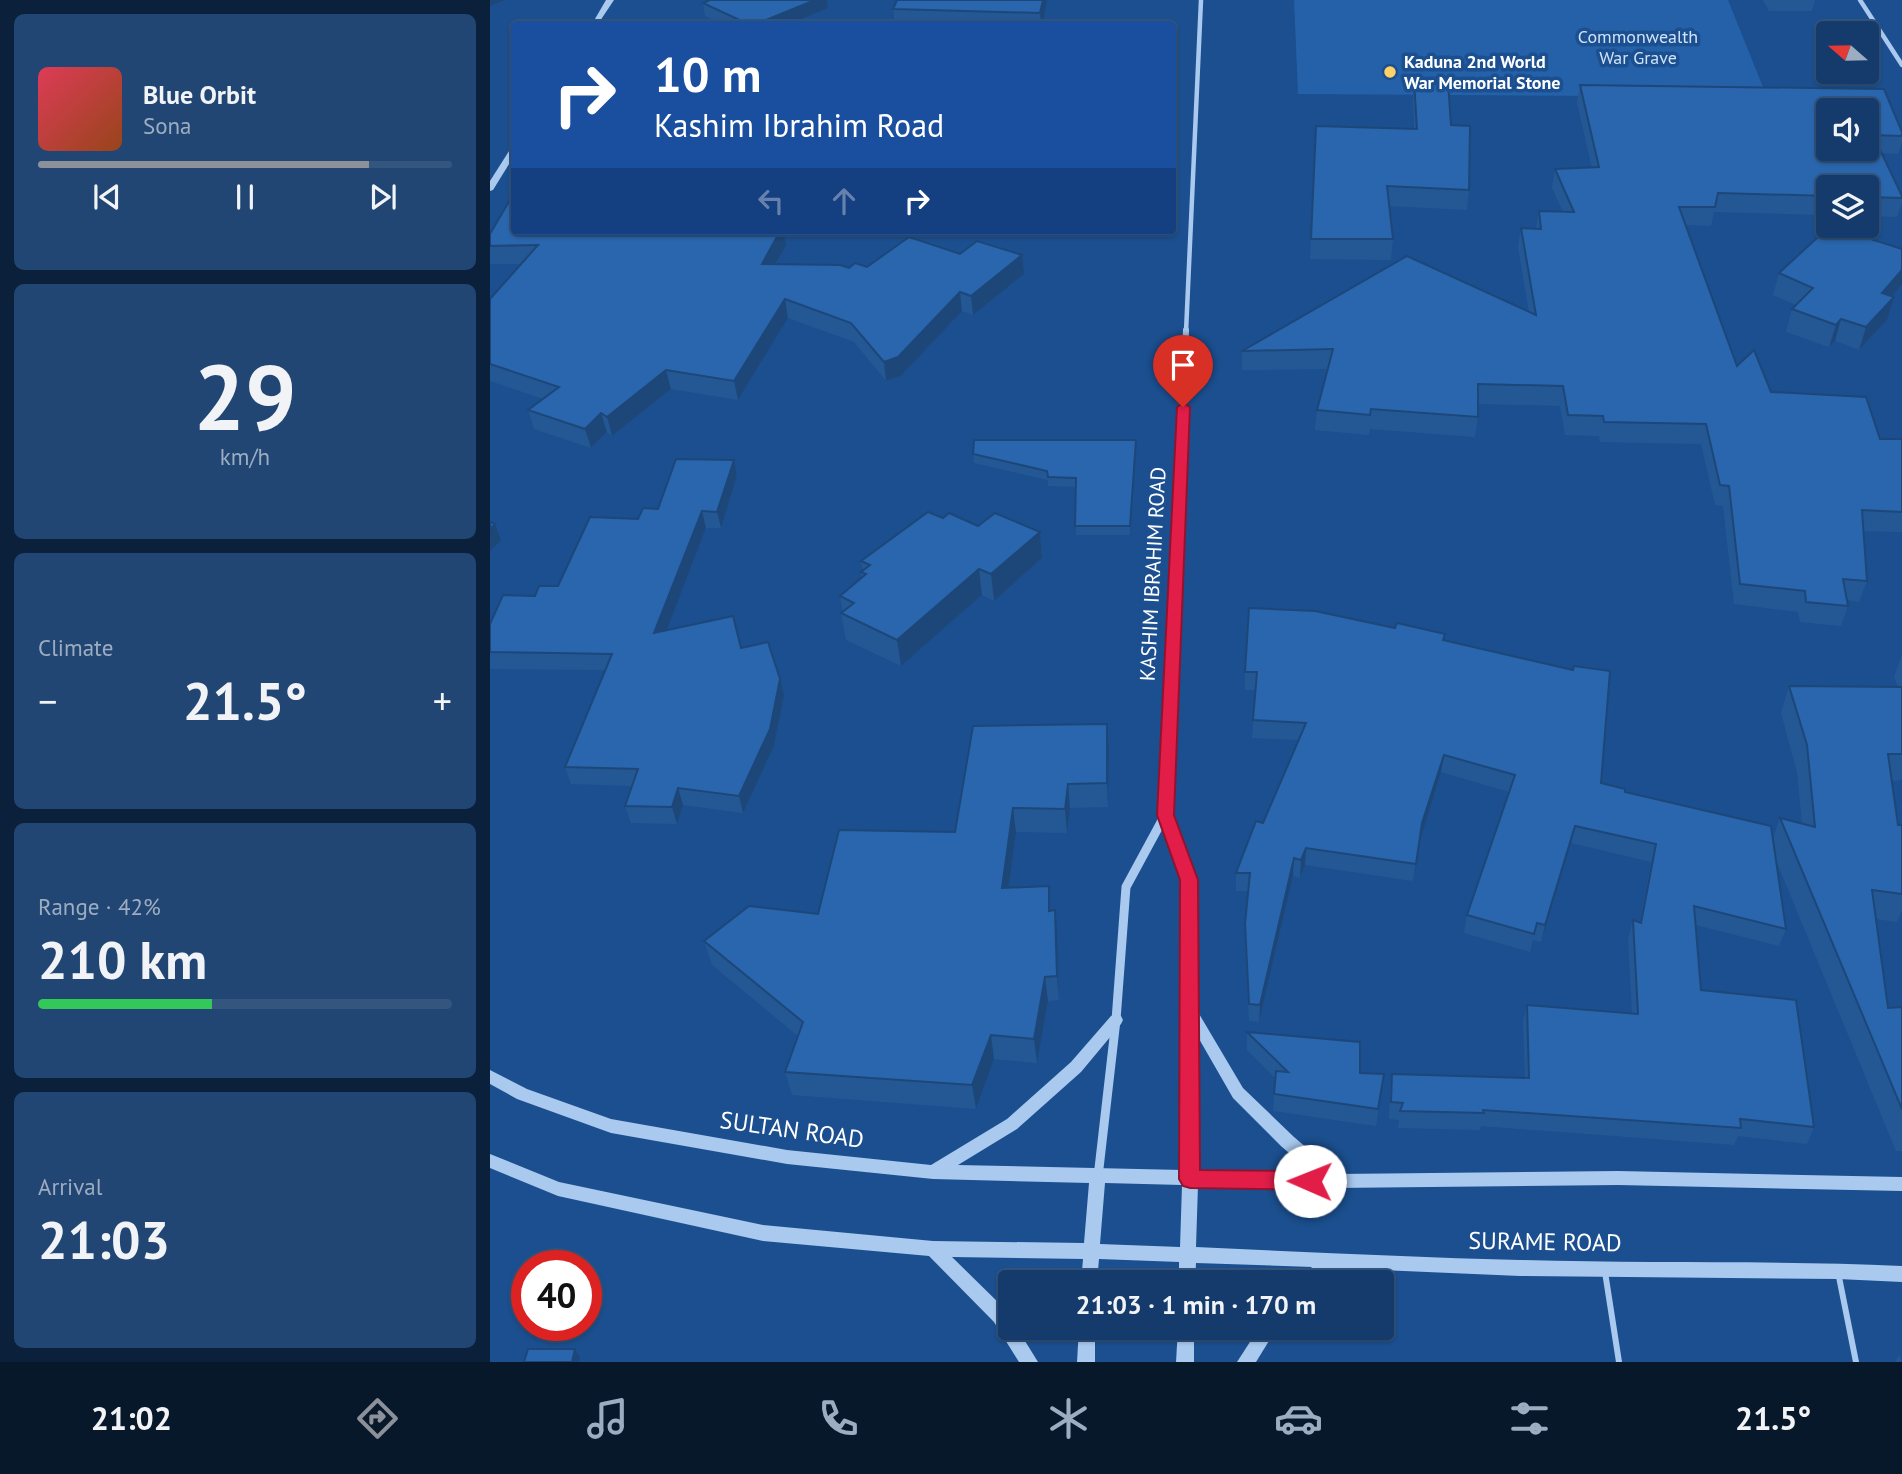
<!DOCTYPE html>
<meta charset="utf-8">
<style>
:root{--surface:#143b6b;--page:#214673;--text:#f1f3f6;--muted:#9dadc1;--line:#33557e;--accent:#8c9099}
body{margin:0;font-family:"PT Sans",sans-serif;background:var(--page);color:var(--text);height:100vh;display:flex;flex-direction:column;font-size:26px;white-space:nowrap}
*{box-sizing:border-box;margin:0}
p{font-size:23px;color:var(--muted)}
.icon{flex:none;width:38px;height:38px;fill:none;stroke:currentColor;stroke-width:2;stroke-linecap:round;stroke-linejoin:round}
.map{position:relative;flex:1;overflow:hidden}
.sheet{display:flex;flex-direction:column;gap:14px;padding:14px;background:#0b203b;width:490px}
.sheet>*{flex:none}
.top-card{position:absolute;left:21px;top:21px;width:665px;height:214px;border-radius:7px;box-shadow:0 2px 5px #0004,0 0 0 2px var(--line);background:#1a4fa0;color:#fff;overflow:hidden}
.needle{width:46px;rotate:290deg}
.tools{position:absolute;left:1326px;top:21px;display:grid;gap:14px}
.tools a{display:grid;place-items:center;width:63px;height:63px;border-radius:7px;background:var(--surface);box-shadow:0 2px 5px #0004,0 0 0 2px var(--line);font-size:35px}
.speed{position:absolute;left:21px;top:1250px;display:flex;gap:14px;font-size:35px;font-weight:700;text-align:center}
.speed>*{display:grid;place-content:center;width:91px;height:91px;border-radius:50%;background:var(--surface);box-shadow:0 2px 5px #0004,0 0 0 2px var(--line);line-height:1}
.speed .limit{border:10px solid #d22;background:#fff;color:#111}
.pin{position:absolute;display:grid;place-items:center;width:60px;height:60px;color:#fff;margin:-72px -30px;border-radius:50% 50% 50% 0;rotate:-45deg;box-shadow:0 0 7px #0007}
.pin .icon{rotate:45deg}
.me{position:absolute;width:77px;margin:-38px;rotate:271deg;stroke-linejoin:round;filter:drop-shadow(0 0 5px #0008)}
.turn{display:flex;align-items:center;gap:24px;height:147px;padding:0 28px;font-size:32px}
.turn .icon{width:91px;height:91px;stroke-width:2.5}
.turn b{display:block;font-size:49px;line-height:60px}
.lanes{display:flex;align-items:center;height:66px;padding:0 28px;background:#0003;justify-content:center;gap:35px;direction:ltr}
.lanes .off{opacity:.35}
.big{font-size:52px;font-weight:800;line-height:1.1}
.sheet .tile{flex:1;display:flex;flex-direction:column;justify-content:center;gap:10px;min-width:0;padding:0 24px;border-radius:10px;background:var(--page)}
.sheet .dial{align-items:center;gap:0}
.dial b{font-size:91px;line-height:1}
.song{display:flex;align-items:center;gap:21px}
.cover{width:84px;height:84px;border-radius:10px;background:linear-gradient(135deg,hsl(350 70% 55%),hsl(20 70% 35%))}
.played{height:7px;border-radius:4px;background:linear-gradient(90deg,var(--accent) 80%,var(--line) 80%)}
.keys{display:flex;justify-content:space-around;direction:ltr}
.heat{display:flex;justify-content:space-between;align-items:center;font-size:38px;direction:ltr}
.charge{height:10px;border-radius:5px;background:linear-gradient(90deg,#34c759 42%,var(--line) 0)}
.trip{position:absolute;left:508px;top:1270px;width:396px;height:70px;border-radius:7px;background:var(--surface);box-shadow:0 2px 5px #0004,0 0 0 2px var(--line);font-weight:800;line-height:70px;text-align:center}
.menu{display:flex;height:112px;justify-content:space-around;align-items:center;background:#08182b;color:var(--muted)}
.menu .icon{width:49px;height:49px}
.menu .on{color:var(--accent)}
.menu b{font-size:32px;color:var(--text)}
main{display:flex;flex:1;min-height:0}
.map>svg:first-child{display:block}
</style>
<main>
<section class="sheet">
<div class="tile">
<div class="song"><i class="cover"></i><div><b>Blue Orbit</b><p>Sona</p></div></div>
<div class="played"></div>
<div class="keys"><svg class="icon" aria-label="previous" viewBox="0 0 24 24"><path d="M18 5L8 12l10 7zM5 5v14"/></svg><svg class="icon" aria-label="pause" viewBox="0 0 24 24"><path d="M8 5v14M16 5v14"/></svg><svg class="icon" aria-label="next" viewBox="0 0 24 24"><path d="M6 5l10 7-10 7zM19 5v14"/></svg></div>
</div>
<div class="tile dial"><b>29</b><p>km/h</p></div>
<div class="tile"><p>Climate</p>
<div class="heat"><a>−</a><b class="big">21.5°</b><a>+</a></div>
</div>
<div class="tile"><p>Range · 42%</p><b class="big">210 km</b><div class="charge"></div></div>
<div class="tile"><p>Arrival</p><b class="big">21:03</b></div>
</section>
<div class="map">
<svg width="1412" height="1362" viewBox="0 0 1412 1362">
<rect width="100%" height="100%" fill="#1b4f8f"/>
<!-- green -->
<polygon fill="#2461a8" points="804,0 1238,0 1277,97 808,94"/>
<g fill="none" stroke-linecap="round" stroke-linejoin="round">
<!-- service -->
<g stroke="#a9c9ee" stroke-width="6">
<polyline points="1115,1272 1129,1362"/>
<polyline points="1348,1272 1366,1362"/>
</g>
<!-- minor-far2 -->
<g stroke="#a9c9ee" stroke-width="4.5">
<polyline points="1370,0 1412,65"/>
<polyline points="696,332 711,0"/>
</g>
<!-- minor-far1 -->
<polyline stroke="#a9c9ee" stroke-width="6" points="677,774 696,330"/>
<!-- minor -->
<g stroke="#a9c9ee" stroke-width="9">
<polyline points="677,772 675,815 699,880 700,1177"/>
<polyline points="608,1177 626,1020 636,887 675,815"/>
</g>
<!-- tertiary -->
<g fill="#a9c9ee" fill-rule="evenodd">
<polygon points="116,0 124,0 108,24 102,24"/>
<polygon points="21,148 24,148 24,156 3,190 0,191 0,181"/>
<path d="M700,1005L705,1007L753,1088L804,1137L847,1174L1128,1171L1412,1177V1191L1128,1185L844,1188L708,1185L706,1247C814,1252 921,1257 1030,1260C1157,1264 1285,1260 1412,1266V1282L1348,1279L1030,1276L844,1268L830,1283H810L812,1277L822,1267L706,1263L705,1283H689V1262L609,1259L607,1283H591L593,1259L462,1257L516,1310L520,1316V1328H527L548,1362H529L504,1322L439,1256L273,1241L68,1196L0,1168V1154L69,1182L273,1225L443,1241L594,1243L599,1183L443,1179L297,1164L121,1133L27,1099L0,1084V1070L37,1089L121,1119L297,1150L441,1165L517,1119L581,1062L621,1016L626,1014L631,1016L633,1020L631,1024L591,1072L527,1129L468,1165L823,1173L792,1147L743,1098L693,1011L695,1007ZM615,1183L692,1185L690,1247L610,1244Z"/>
<polygon points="589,1328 605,1328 605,1362 587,1362"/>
<polygon points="688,1328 704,1328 704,1362 686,1362"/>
<polygon points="769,1328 787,1328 766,1362 747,1362"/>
</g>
</g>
<!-- wall -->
<g fill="#245895">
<polygon points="220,0 337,0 338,8 299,24 233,24 215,16 213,3"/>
<polygon points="557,0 553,24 405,24 403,9"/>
<polygon points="1273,0 1325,0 1322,11 1279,11"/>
<polygon points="924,81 961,125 979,190 977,210 899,206 903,239 901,260 820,259 826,126 924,129 923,100"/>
<polygon points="1090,85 1412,132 1412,142 1408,154 1392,153 1412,196 1412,202 1407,217 1377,216 1377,187 1339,187 1339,215 1224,212 1221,226 1196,225 1247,366 1281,392 1390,439 1412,439 1412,532 1373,531 1377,581 1369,602 1357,600 1358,606 1351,626 1310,622 1308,612 1244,604 1233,506 1225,505 1211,444 1110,442 1109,436 1075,435 1070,406 988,404 988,417 985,437 880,429 879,435 825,430 827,410 838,369 752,370 752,351 1039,312 1028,247 1031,228 1046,228 1049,211 1073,212 1062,188 1065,169 1102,168 1087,103"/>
<polygon points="0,234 296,246 286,264 359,268 377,267 534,274 483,315 472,311 411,376 396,381 364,342 298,318 248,400 181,389 122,436 117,432 101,448 44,429 38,410 53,399 0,381 0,299 31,264 0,264"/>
<polygon points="1289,273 1401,296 1397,320 1369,350 1345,341 1339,347 1296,332 1302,309 1306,305 1283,295"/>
<polygon points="646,449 640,535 586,535 586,487 558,486 558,480 484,463 483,454"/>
<polygon points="244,460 247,476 231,528 216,528 176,631 251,648 290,679 294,695 284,746 253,813 193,805 187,824 141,823 135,806 142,786 81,784 75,767 115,670 0,669 0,624 45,596 68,586 148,519 168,509"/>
<polygon points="453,518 488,526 550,532 552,558 504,601 492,595 411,666 356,640 351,613 353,612 350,596 372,578 371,572 373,571 371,561"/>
<polygon points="905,628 954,640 1111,783 1283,838 1290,818 1312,824 1307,772 1291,713 1299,686 1408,687 1404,677 1412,655 1412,780 1402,781 1408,825 1412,825 1412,910 1407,922 1386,919 1398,1008 1412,1007 1412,1151 1406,1151 1285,858 1296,929 1289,946 1206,925 1211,990 1324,1127 1317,1144 1248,1136 1244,1145 991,1126 990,1130 908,1128 909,1120 899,1119 900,1091 902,1074 1035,1078 1033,1022 1037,1005 1142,1013 1138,938 1143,920 1150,922 1161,862 1081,843 1051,942 1043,940 1040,952 974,933 977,915 1019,792 951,772 930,841 923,881 815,865 810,878 803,876 769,1022 759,1021 755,941 758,891 746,891 746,873 773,823 809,740 762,738 766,690 755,690 755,672"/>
<polygon points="617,724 619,748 618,807 580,808 577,833 526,832 518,888 561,910 565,910 567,934 569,1000 558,1001 547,1063 504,1059 486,1109 302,1095 295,1072 308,1036 222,965 214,941 328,914 465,832"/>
<polygon points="757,1032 870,1073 894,1074 886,1126 783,1111 785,1078 757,1050"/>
<polygon points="1409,1355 1412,1362 1405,1362"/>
</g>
<!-- shaded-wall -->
<g fill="#1d4779">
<polygon points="0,0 15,0 0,6"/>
<polygon points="325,0 337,0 338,8 299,24 266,24"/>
<polygon points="553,0 557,0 553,24 551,24 550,13"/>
<polygon points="290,231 293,231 296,246 275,282 272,264"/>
<polygon points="532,255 534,274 483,315 481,296"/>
<polygon points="1412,270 1412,284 1385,316 1392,293"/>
<polygon points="470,292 472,311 411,376 396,381 394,362"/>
<polygon points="1404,297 1397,320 1369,350 1376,327"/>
<polygon points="295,299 298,318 248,400 244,381"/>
<polygon points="1351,319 1345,341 1339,347 1346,325"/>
<polygon points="176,370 181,389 122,436 117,417"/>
<polygon points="111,413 117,432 101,448 95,429"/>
<polygon points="646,440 646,449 640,535 640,526"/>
<polygon points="244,460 247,476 231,528 227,512"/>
<polygon points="212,511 216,528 169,650 164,633"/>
<polygon points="5,524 11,540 0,551 0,529"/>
<polygon points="550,532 552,558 504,601 501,574"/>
<polygon points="489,569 492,595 411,666 407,640"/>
<polygon points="290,679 294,695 284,746 253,813 249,796"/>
<polygon points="617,724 619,748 618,807 617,783"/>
<polygon points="954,755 951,772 930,841 923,881 932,823"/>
<polygon points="578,784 580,808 577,833 575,809"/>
<polygon points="188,788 193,805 187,824 182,807"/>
<polygon points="523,808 526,832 515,913 512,888"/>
<polygon points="1085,826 1081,843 1051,942 1055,925"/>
<polygon points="816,848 815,865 810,878 811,860"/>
<polygon points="804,858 803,876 769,1022 770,1005"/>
<polygon points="565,910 567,934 569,1000 567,976"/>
<polygon points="555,977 558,1001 547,1063 544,1039"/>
<polygon points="501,1035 504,1059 486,1109 482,1085"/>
<polygon points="85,1349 90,1357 89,1362 82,1362"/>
</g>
<!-- building -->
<g fill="#2a66ad" stroke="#1d4779" stroke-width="2" fill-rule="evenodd">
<polygon points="220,0 325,0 266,24 258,24 213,3"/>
<polygon points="407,0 553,0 550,13 403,9"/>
<polygon points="924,81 958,82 961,125 980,126 979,190 897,186 903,239 821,239 826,126 927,129"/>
<path d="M1090,85L1394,89L1412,132V136L1383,135L1412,196V198L1377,197V187H1339V196L1228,193L1225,207H1189L1247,366L1264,350L1281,392L1376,397L1390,439H1412V512L1372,510L1377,581L1353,579L1358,606L1316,602L1315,591L1250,584L1239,486L1230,485L1216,424L1114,422L1113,416L1078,415L1073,386L988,384V417L881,409L880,415L827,410L843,349L752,351L917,256L1046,315L1031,228L1051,229L1049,211L1084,212L1065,169L1109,167ZM1339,110H1377V149H1339Z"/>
<polygon points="24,193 24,231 290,231 272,264 350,265 359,268 365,263 377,267 419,237 470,254 487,241 532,255 481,296 470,292 408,357 394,362 361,323 295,299 244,381 176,370 117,417 111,413 95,429 38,410 69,387 0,364 0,299 48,245 0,246 0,234"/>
<polygon points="1340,226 1412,249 1412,270 1392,293 1404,297 1376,327 1351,319 1346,325 1302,309 1323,288 1289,273"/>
<polygon points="484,440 646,440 640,526 585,526 586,478 558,477 557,471 483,454"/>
<polygon points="186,459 244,460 227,512 212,511 164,633 243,616 251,648 278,642 290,679 280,729 249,796 188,788 182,807 135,806 148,769 75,767 122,654 0,652 0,624 13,595 45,596 49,586 68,586 100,517 148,519 153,508 168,509"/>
<polygon points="438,512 453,518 459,513 488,526 505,513 550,532 501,574 489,569 407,640 351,613 364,603 350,596 376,574 371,572 380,565 371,561"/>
<polygon points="0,522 5,524 0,529"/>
<polygon points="759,608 825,611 905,628 907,623 955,634 953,640 1083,670 1084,666 1120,671 1111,783 1135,789 1135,792 1281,826 1296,929 1204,906 1211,990 1306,1000 1324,1127 1250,1119 1251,1128 993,1110 994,1113 910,1111 913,1103 901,1102 902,1074 1039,1078 1037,1005 1148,1014 1143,920 1151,923 1166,844 1085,826 1055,925 1047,923 1044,934 977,915 1025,775 954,755 932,823 926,864 816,848 811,860 804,858 770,1005 759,1004 755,924 760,873 746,873 766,821 773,823 816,723 763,720 767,672 755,672"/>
<polygon points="1299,686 1412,687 1412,754 1398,754 1408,825 1412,825 1412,894 1382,890 1398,1008 1412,1007 1412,1109 1290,818 1325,827 1317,745"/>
<polygon points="617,724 617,783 578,784 575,809 523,808 512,888 559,886 559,911 565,910 567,976 555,977 544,1039 501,1035 482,1085 295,1072 313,1022 214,941 259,906 328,914 349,830 465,832 483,726"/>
<polygon points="757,1032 870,1042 870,1073 894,1074 888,1109 784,1094 786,1071 798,1072"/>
<polygon points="38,1349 85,1349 82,1362 34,1362"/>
</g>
<!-- route -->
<polygon fill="#e11d48" stroke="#92132f" stroke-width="2" points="693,403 700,407 684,815 708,880 710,1170 820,1171 828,1174 831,1181 828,1187 820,1190 700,1188 693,1186 689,1179 690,880 667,815 687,407"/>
<!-- markers -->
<circle fill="#ffd166" stroke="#1b4f8f" stroke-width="2.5" cx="900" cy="72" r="7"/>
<g text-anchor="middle" stroke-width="7" stroke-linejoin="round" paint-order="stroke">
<!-- far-park labels -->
<g font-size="18" fill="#cfe3fa" stroke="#1b4f8f">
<text x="1148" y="43">Commonwealth<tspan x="1148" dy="21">War Grave</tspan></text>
</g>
<!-- far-poi labels -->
<g font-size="18" font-weight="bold" fill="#fff" stroke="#1b4f8f" text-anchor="start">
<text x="914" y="68">Kaduna 2nd World<tspan x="914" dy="21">War Memorial Stone</tspan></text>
</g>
<!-- street labels -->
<g font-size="21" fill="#fff" stroke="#1b4f8f">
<text transform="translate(663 574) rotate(-87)" y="7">KASHIM IBRAHIM ROAD</text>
</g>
<!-- near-street labels -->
<g font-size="24" fill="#fff" stroke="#1b4f8f">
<text transform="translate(302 1130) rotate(8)" y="8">SULTAN ROAD</text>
<text transform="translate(1055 1242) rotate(1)" y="8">SURAME ROAD</text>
</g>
</g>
</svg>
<div class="tools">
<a><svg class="needle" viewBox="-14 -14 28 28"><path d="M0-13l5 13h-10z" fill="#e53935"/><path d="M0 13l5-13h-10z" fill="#9dadc1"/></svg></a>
<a><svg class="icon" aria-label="sound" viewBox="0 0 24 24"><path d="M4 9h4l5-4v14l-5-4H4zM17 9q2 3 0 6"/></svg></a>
<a><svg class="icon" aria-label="layers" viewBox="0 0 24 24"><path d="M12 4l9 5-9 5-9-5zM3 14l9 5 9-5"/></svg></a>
</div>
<div class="speed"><div class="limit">40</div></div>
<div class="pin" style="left:693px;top:407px;background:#d93025"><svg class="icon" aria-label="arrive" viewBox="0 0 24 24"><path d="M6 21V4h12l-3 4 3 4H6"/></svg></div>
<svg class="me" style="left:820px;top:1181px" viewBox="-20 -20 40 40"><circle r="19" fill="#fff"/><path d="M0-13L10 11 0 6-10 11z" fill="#e11d48"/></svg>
<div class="trip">21:03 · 1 min · 170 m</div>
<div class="top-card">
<div class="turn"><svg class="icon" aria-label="right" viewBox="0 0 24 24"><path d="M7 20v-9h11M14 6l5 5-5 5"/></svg><div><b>10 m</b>Kashim Ibrahim Road</div></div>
<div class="lanes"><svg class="icon off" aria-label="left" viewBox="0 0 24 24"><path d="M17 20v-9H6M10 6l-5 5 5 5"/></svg><svg class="icon off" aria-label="ahead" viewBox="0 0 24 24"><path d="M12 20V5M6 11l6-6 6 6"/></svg><svg class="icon" aria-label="right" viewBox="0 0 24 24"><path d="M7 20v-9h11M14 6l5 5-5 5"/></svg></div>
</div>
</div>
</main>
<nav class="menu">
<b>21:02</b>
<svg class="icon on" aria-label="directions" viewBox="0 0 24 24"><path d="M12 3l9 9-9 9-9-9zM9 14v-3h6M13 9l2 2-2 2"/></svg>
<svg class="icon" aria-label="music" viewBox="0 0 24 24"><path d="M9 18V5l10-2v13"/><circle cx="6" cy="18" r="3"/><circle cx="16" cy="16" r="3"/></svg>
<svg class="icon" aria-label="phone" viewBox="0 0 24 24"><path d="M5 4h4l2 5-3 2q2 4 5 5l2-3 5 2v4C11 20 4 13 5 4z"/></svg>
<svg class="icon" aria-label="climate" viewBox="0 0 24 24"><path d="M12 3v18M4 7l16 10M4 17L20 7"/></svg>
<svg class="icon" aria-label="car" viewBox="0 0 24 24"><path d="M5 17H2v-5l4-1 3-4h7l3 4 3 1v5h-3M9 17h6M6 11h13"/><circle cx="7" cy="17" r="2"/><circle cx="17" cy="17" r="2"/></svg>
<svg class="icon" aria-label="filters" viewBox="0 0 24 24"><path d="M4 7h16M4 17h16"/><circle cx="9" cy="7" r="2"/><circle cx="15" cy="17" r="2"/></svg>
<b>21.5°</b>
</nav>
